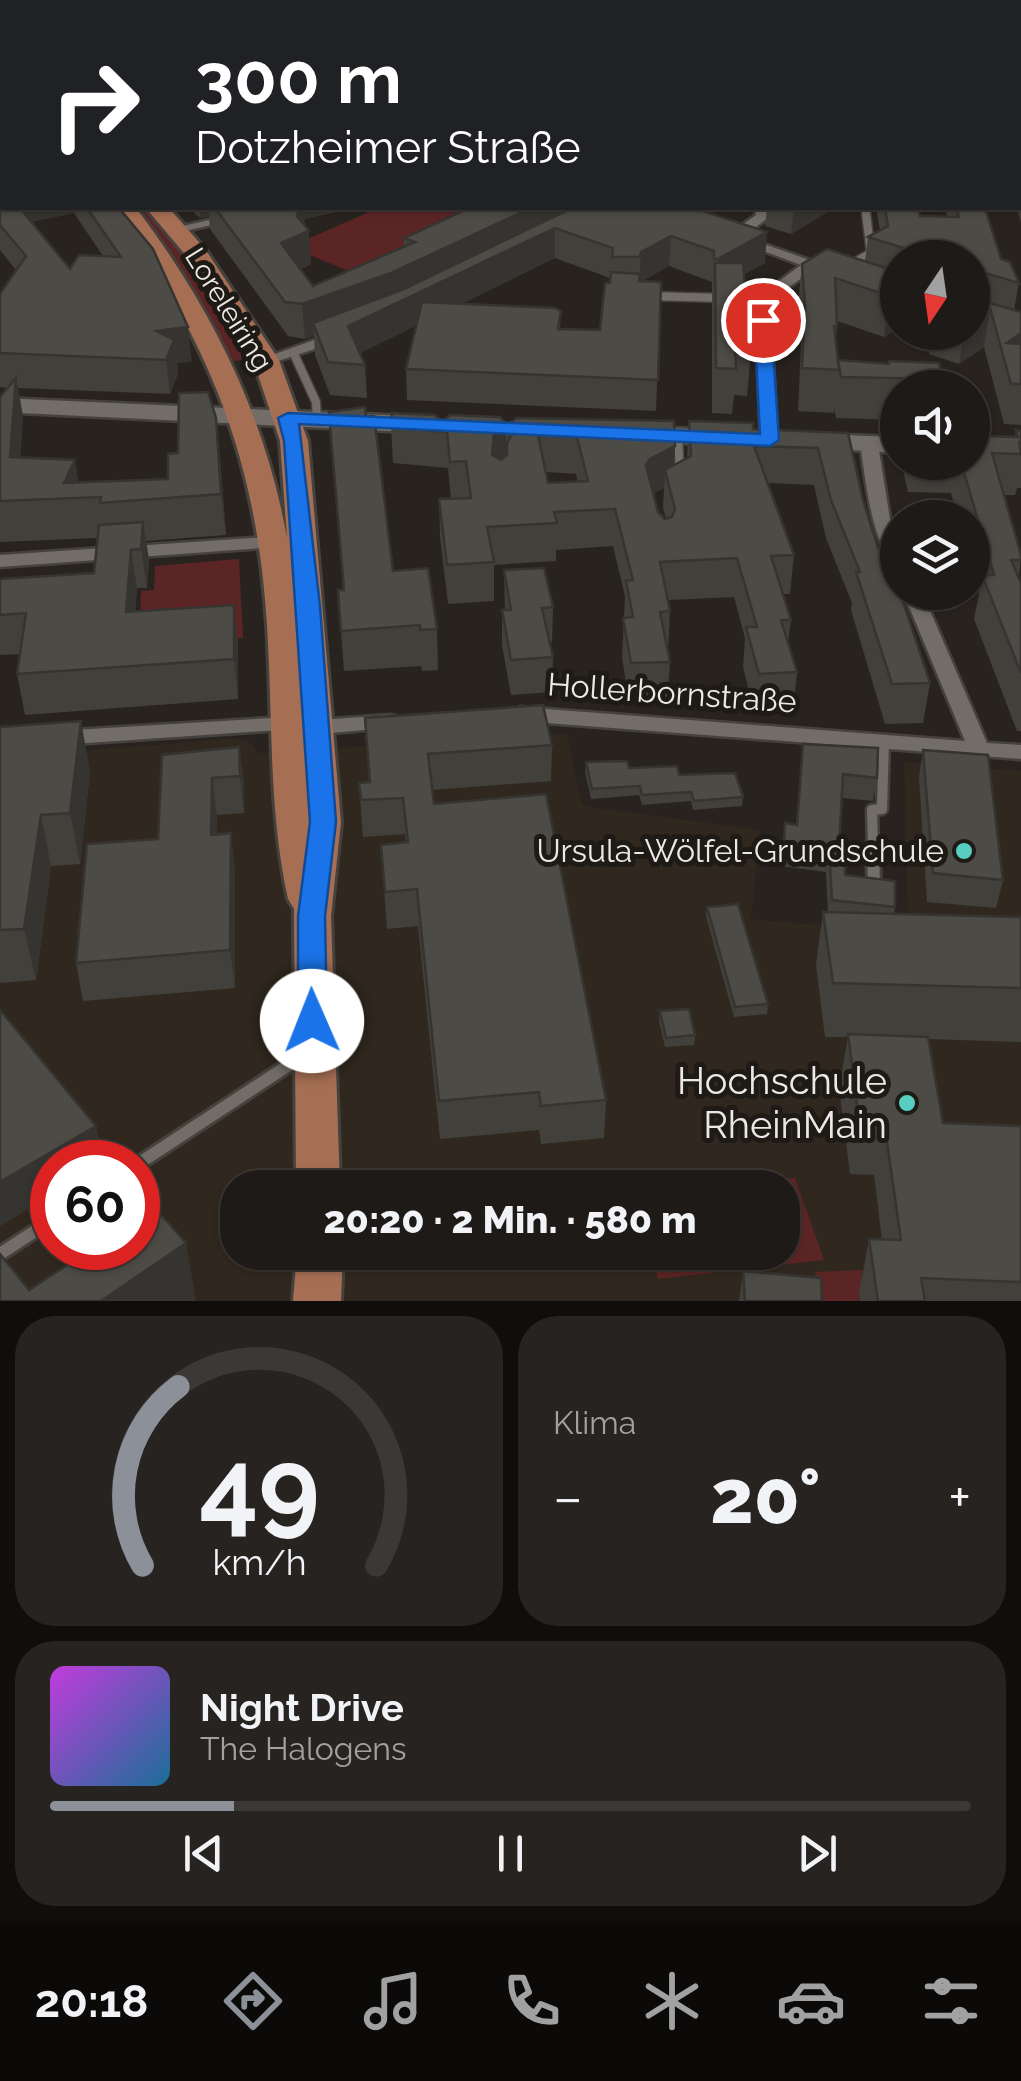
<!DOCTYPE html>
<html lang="de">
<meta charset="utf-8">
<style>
:root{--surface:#1e1a17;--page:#262320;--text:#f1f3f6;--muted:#a1a1a1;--line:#3c3836;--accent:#8c9099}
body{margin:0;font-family:Raleway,sans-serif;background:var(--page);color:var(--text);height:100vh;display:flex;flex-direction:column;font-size:38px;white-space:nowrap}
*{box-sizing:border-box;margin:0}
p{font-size:32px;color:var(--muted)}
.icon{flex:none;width:55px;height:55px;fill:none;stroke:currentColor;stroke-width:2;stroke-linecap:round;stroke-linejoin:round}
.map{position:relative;height:1301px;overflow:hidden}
.details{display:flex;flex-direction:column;gap:15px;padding:15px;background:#100e0d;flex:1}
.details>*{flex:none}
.top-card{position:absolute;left:0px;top:0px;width:1022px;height:210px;box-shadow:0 2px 8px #0004,0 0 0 2px var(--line);background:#202124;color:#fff;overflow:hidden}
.needle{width:65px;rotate:193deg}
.tools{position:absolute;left:880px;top:240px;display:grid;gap:20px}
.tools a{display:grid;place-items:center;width:110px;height:110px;border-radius:50%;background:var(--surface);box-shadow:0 2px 8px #0004,0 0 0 2px var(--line);font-size:50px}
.speed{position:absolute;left:30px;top:1140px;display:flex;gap:20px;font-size:50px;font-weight:700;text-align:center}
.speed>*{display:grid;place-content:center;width:130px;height:130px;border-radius:50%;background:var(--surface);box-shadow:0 2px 8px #0004,0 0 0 2px var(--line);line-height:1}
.speed .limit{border:15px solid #d22;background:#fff;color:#111}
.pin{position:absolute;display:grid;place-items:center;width:85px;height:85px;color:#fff;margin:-42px;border:5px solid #fff;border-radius:50%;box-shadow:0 2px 10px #0007}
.me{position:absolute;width:110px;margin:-55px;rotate:359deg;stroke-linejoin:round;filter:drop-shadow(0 0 8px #0008)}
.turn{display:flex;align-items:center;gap:35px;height:210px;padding:0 30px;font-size:45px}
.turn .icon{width:130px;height:130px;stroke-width:2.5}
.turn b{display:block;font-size:70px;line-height:85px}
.big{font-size:75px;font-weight:800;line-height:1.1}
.details .widget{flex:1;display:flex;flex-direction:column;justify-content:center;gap:15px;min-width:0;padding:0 35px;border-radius:40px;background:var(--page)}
.details .dial{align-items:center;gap:0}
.dial svg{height:260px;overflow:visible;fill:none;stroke:var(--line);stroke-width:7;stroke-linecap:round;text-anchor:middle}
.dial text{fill:var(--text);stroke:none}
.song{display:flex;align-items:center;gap:30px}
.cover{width:120px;height:120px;border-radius:15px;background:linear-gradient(135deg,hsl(290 70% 55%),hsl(200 70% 35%))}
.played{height:10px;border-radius:5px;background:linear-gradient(90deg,var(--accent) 20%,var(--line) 20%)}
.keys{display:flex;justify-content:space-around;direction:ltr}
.heat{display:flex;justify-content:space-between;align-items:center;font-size:55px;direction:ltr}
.details .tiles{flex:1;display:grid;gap:15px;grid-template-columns:1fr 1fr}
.widget:last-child{grid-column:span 2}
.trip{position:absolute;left:220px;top:1170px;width:580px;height:100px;border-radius:40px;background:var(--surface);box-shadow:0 2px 8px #0004,0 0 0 2px var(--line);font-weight:800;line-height:100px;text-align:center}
.tab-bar{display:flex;height:160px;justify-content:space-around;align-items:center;background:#0c0a09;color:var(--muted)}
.tab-bar .icon{width:70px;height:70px}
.tab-bar .active{color:var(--accent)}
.tab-bar b{font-size:45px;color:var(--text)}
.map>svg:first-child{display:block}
</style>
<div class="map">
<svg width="1021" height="1301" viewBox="0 0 1021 1301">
<rect width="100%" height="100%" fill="#28231f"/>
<!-- built -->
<path fill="#30281e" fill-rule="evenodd" d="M567,733L582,806L760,830L751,919L895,932L908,931L904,762L1021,771V1301H0V758L236,738L252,743L258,753ZM52,1162H138V1248H52ZM238,1188H782V1252H238Z"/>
<!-- green -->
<g fill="#5c2525">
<polygon points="133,208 149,208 171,231 255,358 230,362 155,232"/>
<polygon points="378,208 499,208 358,275 305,253 310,238"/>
<polygon points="239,559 243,638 140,646 141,591 154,590 155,566"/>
<polygon points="795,1178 824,1260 658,1279 651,1253 782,1252 782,1188 687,1187"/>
<polygon points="862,1270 860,1301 820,1301 815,1272"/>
</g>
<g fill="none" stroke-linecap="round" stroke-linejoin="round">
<defs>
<polyline id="lane-far3" points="865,208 866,216"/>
<g id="lane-far2">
<polyline points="852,264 871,253 866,213"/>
<polyline points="648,296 762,299"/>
<polyline points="294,354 316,402 317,420"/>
<polyline points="678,436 680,475"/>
</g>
<polyline id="lane-far1" points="873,846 872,810 882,809 884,742"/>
<g id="lane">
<polyline points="873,844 874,889"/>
<polyline points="138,1164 304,1055"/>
<polyline points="0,1254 52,1220"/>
</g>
<g id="street">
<rect x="742" y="0" width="10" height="2"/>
<rect x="0" y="52" width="2" height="7"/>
<rect x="1020" y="59" width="1" height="9"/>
<polygon points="260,208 284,208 177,233 170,229"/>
<polygon points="755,208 767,208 770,216 744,237 838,270 831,274 814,269 770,301 777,440 769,445 761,440 755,299 801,265 737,241 728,241 728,235 756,215"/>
<polygon points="337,332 345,337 342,340 266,365 258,360"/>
<path d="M869,439L878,444L890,519L898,536V563C871,552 865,471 860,444Z"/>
<polygon points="282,536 289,538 291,542 289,546 0,567 0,555"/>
<polygon points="903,592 922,592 987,743 1021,745 1021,759 520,721 510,714 520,707 965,741"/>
<polygon points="391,715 398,717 402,722 398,727 319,734 308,727 319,720"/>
<polygon points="288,717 299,724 295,729 57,745 46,738 57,731"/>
</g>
<g id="secondary">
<polygon points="0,398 430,417 443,425 430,433 0,412"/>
<polygon points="636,427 730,430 743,438 730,446 627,440 623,435 627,430"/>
<polygon points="811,434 898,437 898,453 802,447 798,442 802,437"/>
</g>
<g id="primary">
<polygon points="28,0 46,0 47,2 30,2"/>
<path d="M114,208H136C211,307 265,415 287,538L280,441L253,360L188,258L146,208H169L205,249L279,360L308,441L341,822L331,916L340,1188H296L294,909L288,899C268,808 273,717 267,625C256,456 210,345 114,208Z"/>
<polygon points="297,1252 343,1252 341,1301 293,1301"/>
</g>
</defs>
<!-- lane-far3 casing -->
<use href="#lane-far3" stroke="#45423e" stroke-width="9"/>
<!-- lane-far2 casing -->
<use href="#lane-far2" stroke="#45423e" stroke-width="11"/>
<!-- lane-far1 casing -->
<use href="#lane-far1" stroke="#45423e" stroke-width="15"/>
<!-- lane casing -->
<use href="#lane" stroke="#45423e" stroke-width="18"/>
<!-- street casing -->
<use href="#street" stroke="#45423e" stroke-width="5"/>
<!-- secondary casing -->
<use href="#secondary" stroke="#45423e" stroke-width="5"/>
<!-- primary casing -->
<use href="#primary" stroke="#45423e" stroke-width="6"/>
<!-- lane-far3 -->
<use href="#lane-far3" stroke="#726d67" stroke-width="6"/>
<!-- lane-far2 -->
<use href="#lane-far2" stroke="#726d67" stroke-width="8"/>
<!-- lane-far1 -->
<use href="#lane-far1" stroke="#726d67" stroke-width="10"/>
<!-- lane -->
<use href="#lane" stroke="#726d67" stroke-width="12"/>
<!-- street -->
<use href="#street" fill="#726d67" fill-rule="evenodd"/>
<!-- secondary -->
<use href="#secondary" fill="#726d67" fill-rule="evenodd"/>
<!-- primary -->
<use href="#primary" fill="#a66f54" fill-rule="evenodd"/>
</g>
<!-- wall -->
<g fill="#42403b" fill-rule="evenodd">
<path d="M0,83L2,85V208H119L192,361L177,363L178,374L170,394L18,388L23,417L20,458L78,482L168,479L220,458L226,535L146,541L149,560L147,588H137L135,612L234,605L238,645V699L25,715L17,674L20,654L0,655V579L94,573L97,538L0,542V397L8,388L0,387V294L16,270L0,250ZM74,213L103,256L70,269L31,222Z"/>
<polygon points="1020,84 1021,87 1021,222 1017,208 1020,208"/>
<path d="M189,208H354L304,219L311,264L301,269L313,286L404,247V238L694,208L765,263L744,274L751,351L747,396L734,395L732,414L712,413V282L669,266L642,281L661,282L656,411L407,400L406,369L417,325L360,353L365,365L367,398L330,395L315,355L314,336L305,339L288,336L210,229L209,216L200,218ZM555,258L610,278L600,330L560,329L561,311L461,304Z"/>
<polygon points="767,208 831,208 831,210 791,234 765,226"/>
<polygon points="876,208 918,208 920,216 947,217 945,208 985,208 1001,259 1019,283 1014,310 1021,312 1021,425 1004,424 984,347 959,364 929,354 933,332 972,332 972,258 898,258 898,328 884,337 837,321 836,340 838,362 943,379 942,388 898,388 898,420 836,418 834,408 834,413 798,411 801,345 798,304 802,264 865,261 868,237 880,230"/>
<path d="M689,421L753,429L848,433L863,500L878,548L897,571L896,581L930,683L923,723L885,724L851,610L852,603L826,538L814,485L768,483L794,555L790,594H783L791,620L788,643L797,672L793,712L755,714L743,667L745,638L734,597L668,600L670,611L668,650L670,662L667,702L629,703L622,657L625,596L613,546L556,550V561L494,565V601L448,604L440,537L439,499H451L448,468L393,463L391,427L442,422L508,425L675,446L674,466L687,458ZM546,472L576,474L578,482L548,483ZM664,488L663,508L666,518L658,512L653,493Z"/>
<polygon points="1016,430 1021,431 1021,488 1017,488 1015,495 1004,495 1021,555 1019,578 1021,583 1021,731 1017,731 974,619 979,594 972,571 972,518 958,518 951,493 908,492 904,475 906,462 972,462 1015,437"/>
<polygon points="504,570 553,607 552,642 550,642 553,657 552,692 511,695 502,645 502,610 505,610"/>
<polygon points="393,571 437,629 438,670 422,671 421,666 344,671 338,590 343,590"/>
<polygon points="365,718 552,745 551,781 432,790 434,804 606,1100 604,1138 541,1144 539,1130 440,1139 418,926 387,929 381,845 406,843 405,834 363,837 359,783 369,782"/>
<polygon points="0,727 90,771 80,864 51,866 36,980 0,983"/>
<polygon points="803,744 877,778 873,801 842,798 839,848 845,875 895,907 894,914 1021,917 1021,1042 928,1039 943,1123 1021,1126 1021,1301 860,1301 859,1293 869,1239 882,1240 874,1175 850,1174 839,1088 848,1037 825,1037 816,965 823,912 828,912 826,872 781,866 785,823 796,824"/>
<polygon points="239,747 244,783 244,813 217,815 216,834 235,871 235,988 83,1001 76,963 158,839"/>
<polygon points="923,750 1003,880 996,908 927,902 919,777"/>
<polygon points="586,762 679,775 743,797 742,806 693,810 691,801 642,805 639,795 591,799 585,772"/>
<polygon points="707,907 768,1004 767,1014 734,1017 706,916"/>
<polygon points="660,1011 695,1035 694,1045 665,1047 659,1021"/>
<polygon points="743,1271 822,1301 739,1301"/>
</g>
<!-- shaded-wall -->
<g fill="#363430">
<polygon points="3,0 24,0 24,2 2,2 2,28 0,29 0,1"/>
<polygon points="11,208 74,208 74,213 14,225"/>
<polygon points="199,208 208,208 209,216 200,218"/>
<polygon points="290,208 354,208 304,219 305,233 309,231 311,264 284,276 281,243"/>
<polygon points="531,208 598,208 555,228 555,258 350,358 313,323 314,336 305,339 302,304"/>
<polygon points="794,208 831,208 831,210 791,234"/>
<polygon points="767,232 765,263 716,290 718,259"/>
<polygon points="671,236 669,266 639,283 641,252"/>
<polygon points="898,291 898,328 884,337 889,296"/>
<polygon points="990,308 984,347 959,364 964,332 972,332 972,320"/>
<polygon points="188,327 192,361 177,363 178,374 170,394 166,360 156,331"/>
<polygon points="1021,333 1021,367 1007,343"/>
<polygon points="16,378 23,417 18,497 10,457"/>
<polygon points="216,418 220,458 226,535 221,494"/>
<polygon points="506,427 506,464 492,455 494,435"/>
<polygon points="675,446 673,483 665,470 664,488 648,496 646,465 650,459"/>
<polygon points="75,460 81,498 64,483"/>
<polygon points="143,522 149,560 147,588 141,549"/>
<polygon points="131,550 137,588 132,652 126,612"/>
<polygon points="234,605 238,645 238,699 234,659"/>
<polygon points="81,721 90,771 80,864 70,813"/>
<polygon points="239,747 244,783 244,813 240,776"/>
<polygon points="212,778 217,815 216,872 211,835"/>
<polygon points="41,815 51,866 36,980 24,929"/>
<polygon points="231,833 235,871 235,988 230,950"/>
<polygon points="96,1126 104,1162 52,1162 52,1195 0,1226 0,1182"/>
<polygon points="186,1243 196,1301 101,1301"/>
</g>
<!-- building -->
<g fill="#4d4b45" stroke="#363430" stroke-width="2.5" fill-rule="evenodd">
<polygon points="81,0 220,0 222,2 82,2"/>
<polygon points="523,0 558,0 559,2 524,2"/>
<polygon points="589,0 744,0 744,2 590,2"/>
<polygon points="896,0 1021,0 1021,29 1020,2 897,2"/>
<polygon points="0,83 2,85 2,174 0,172"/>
<polygon points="1020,84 1021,87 1021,178 1020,175"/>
<polygon points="2,178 2,208 20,208 70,269 79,255 121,257 87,208 119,208 153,249 188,327 156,331 174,340 166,360 0,353 0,294 26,256 0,225 0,179"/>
<polygon points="215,208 300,208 297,216 309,231 281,243 313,286 415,242 404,238 469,208 531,208 391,273 302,304 285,302"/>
<polygon points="572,208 694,208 767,232 718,259 714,259 714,251 671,236 641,252 640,257 612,257 613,248 555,228 348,326 365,365 328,362 313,323 404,289"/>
<polygon points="885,208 918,208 920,216 959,217 956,208 985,208 1001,259 1010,262 1019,283 972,269 972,258 936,258 868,237 888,226"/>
<polygon points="827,249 898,272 898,291 889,296 835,278 837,326 834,326 839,370 802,368 805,304 802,264"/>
<polygon points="715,263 743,263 751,351 735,351 736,369 716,368"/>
<polygon points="611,272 640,274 639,281 661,282 658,380 406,369 422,302 555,308 561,311 558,329 600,330 605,283 610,283"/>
<polygon points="972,298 1021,312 1021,333 1007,343 1021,344 1021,384 1011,384 990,308 972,320"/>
<polygon points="838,360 889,364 889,361 939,363 943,379 841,377"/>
<polygon points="16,378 10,457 75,460 64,483 168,479 168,454 178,453 179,393 208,392 216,418 221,494 100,503 101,497 0,501 0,397"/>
<polygon points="365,407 366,416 374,416 393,571 428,568 437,629 420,630 420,625 341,631 338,590 344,590 329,412"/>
<path d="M392,413L435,415L442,422L450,415L500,417L508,425L516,418L674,421L675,446L650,459L646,465L658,512L665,519L672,517L675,509L665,470L691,456L689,421L753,423V429L848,433L863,500L878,548L888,547L897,571H892L898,586V592H900L930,683L892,684L856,572H860L831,500L818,448L754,446L794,555L771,556L791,620H781L797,672L759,674L746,627H757L737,558L660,562L670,611L660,612L670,662L631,663L623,618L633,617L626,581L633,580L615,509L554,512L557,523L487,527L494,562L447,565L439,499L471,498L466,461L450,462L447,432L391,427ZM506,427L513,432L507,443V455L501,460L492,455L494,435ZM538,435L577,437L588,481L548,483Z"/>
<polygon points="1016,430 1021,431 1021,446 1019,441 1021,454 992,453 1021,555 1021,560 1011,560 1021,583 1021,673 982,575 994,575 961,462 972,462 972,436 1018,437"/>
<polygon points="143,522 141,549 131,550 126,612 234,605 234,659 17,674 26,613 0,615 0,579 94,573 99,525"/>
<polygon points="544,568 553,607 542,608 553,657 511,660 502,610 511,610 504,570"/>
<polygon points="543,705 552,745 428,754 434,804 546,794 606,1100 541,1106 539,1092 439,1101 417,889 385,892 381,845 408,842 403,798 361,800 359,783 370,782 365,718"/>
<polygon points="81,721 70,813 41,815 24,929 0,930 0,727"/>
<polygon points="803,744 878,748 877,778 843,774 839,848 846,848 845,875 895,881 895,907 832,900 829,848 784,843 785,823 797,825"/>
<polygon points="239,747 240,776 212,778 211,835 231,833 230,950 76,963 87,844 158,839 162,755"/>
<polygon points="923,750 988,755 1003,880 933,873"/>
<polygon points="627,761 629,768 677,766 679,775 735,773 743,797 694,801 691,792 642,795 640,786 592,789 586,762"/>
<polygon points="738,904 768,1004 735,1007 707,907"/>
<polygon points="823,912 1021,917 1021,988 833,983"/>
<polygon points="689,1009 695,1035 666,1038 660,1011"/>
<polygon points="0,1010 96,1126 0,1182"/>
<polygon points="848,1034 928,1037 943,1123 1021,1126 1021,1282 921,1278 925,1301 878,1301 869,1239 901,1240 884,1121 859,1120"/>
<polygon points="157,1210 186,1243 101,1301 0,1301 0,1254 29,1290 93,1248 138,1248 138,1220 139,1222"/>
<polygon points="743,1271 821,1278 822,1301 745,1301"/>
</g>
<!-- route -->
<polygon fill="#1a73e8" stroke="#114b97" stroke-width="2.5" points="763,315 771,320 779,440 770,446 299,424 320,606 336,822 325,916 327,1021 323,1028 312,1032 302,1028 298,1021 298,916 310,822 284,441 278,418 288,413 760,434 754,320"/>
<!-- markers -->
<g fill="#57cec1" stroke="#1e1a15" stroke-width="4">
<circle cx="964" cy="851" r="10"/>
<circle cx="907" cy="1103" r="10"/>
</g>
<g text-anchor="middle" stroke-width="10" stroke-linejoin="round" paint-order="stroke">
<!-- far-street labels -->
<g font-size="28" fill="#ebe8e5" stroke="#1e1a15">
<text transform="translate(229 309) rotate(58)" y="10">Loreleiring</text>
</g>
<!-- street labels -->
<g font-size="32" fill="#ebe8e5" stroke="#1e1a15">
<text transform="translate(672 693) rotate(4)" y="11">Hollerbornstraße</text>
</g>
<!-- poi labels -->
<g font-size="32" fill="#ebe8e5" stroke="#1e1a15" text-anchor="end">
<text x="944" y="862">Ursula-Wölfel-Grundschule</text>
</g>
<!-- near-poi labels -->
<g font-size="38" fill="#ebe8e5" stroke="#1e1a15" text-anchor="end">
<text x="887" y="1094">Hochschule<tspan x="887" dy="44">RheinMain</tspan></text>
</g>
</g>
</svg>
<div class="tools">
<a><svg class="needle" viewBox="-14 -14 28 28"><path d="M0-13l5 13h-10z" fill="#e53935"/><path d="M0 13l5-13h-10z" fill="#a1a1a1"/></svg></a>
<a><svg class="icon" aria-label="sound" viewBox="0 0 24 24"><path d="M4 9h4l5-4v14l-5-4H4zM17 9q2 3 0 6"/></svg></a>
<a><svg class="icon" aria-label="layers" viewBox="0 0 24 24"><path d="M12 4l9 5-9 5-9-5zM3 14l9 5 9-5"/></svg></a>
</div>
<div class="speed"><div class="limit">60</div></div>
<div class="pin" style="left:763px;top:320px;background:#d93025"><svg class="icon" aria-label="arrive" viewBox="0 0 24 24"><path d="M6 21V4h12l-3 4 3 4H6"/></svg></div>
<svg class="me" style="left:312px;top:1021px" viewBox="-20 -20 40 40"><circle r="19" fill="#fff"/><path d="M0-13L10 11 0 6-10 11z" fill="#1a73e8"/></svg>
<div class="trip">20:20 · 2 Min. · 580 m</div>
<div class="top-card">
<div class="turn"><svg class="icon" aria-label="right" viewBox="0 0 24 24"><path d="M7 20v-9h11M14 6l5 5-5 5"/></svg><div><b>300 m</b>Dotzheimer Straße</div></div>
</div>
</div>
<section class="details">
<div class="tiles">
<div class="widget dial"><svg viewBox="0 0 100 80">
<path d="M14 69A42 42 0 1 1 86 69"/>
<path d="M14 69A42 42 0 0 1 25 14" stroke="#8c9099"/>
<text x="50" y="56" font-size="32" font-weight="700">49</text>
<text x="50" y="72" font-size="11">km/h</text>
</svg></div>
<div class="widget"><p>Klima</p>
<div class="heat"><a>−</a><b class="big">20°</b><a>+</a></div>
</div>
<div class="widget">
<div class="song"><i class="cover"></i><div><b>Night Drive</b><p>The Halogens</p></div></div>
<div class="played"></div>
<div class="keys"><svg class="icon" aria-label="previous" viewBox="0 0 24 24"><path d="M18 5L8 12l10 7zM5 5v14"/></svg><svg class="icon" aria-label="pause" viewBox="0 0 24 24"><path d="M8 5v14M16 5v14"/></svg><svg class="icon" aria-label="next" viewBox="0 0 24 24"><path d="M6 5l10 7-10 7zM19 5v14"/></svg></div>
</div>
</div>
</section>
<nav class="tab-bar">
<b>20:18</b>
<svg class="icon active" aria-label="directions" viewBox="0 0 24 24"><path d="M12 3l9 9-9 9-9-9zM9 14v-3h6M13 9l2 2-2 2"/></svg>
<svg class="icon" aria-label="music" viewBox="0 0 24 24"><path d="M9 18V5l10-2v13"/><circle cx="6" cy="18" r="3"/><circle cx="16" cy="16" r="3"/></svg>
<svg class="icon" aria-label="phone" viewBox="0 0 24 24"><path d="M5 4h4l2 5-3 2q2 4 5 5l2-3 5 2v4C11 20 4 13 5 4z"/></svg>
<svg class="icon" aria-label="climate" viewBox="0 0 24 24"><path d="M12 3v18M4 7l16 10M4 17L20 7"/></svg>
<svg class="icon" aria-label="car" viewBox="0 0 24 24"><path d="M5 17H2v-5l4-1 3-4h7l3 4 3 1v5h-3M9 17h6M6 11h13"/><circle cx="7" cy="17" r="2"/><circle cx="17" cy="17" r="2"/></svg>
<svg class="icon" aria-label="filters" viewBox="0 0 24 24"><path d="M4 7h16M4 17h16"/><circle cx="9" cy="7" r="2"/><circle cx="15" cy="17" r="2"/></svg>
</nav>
